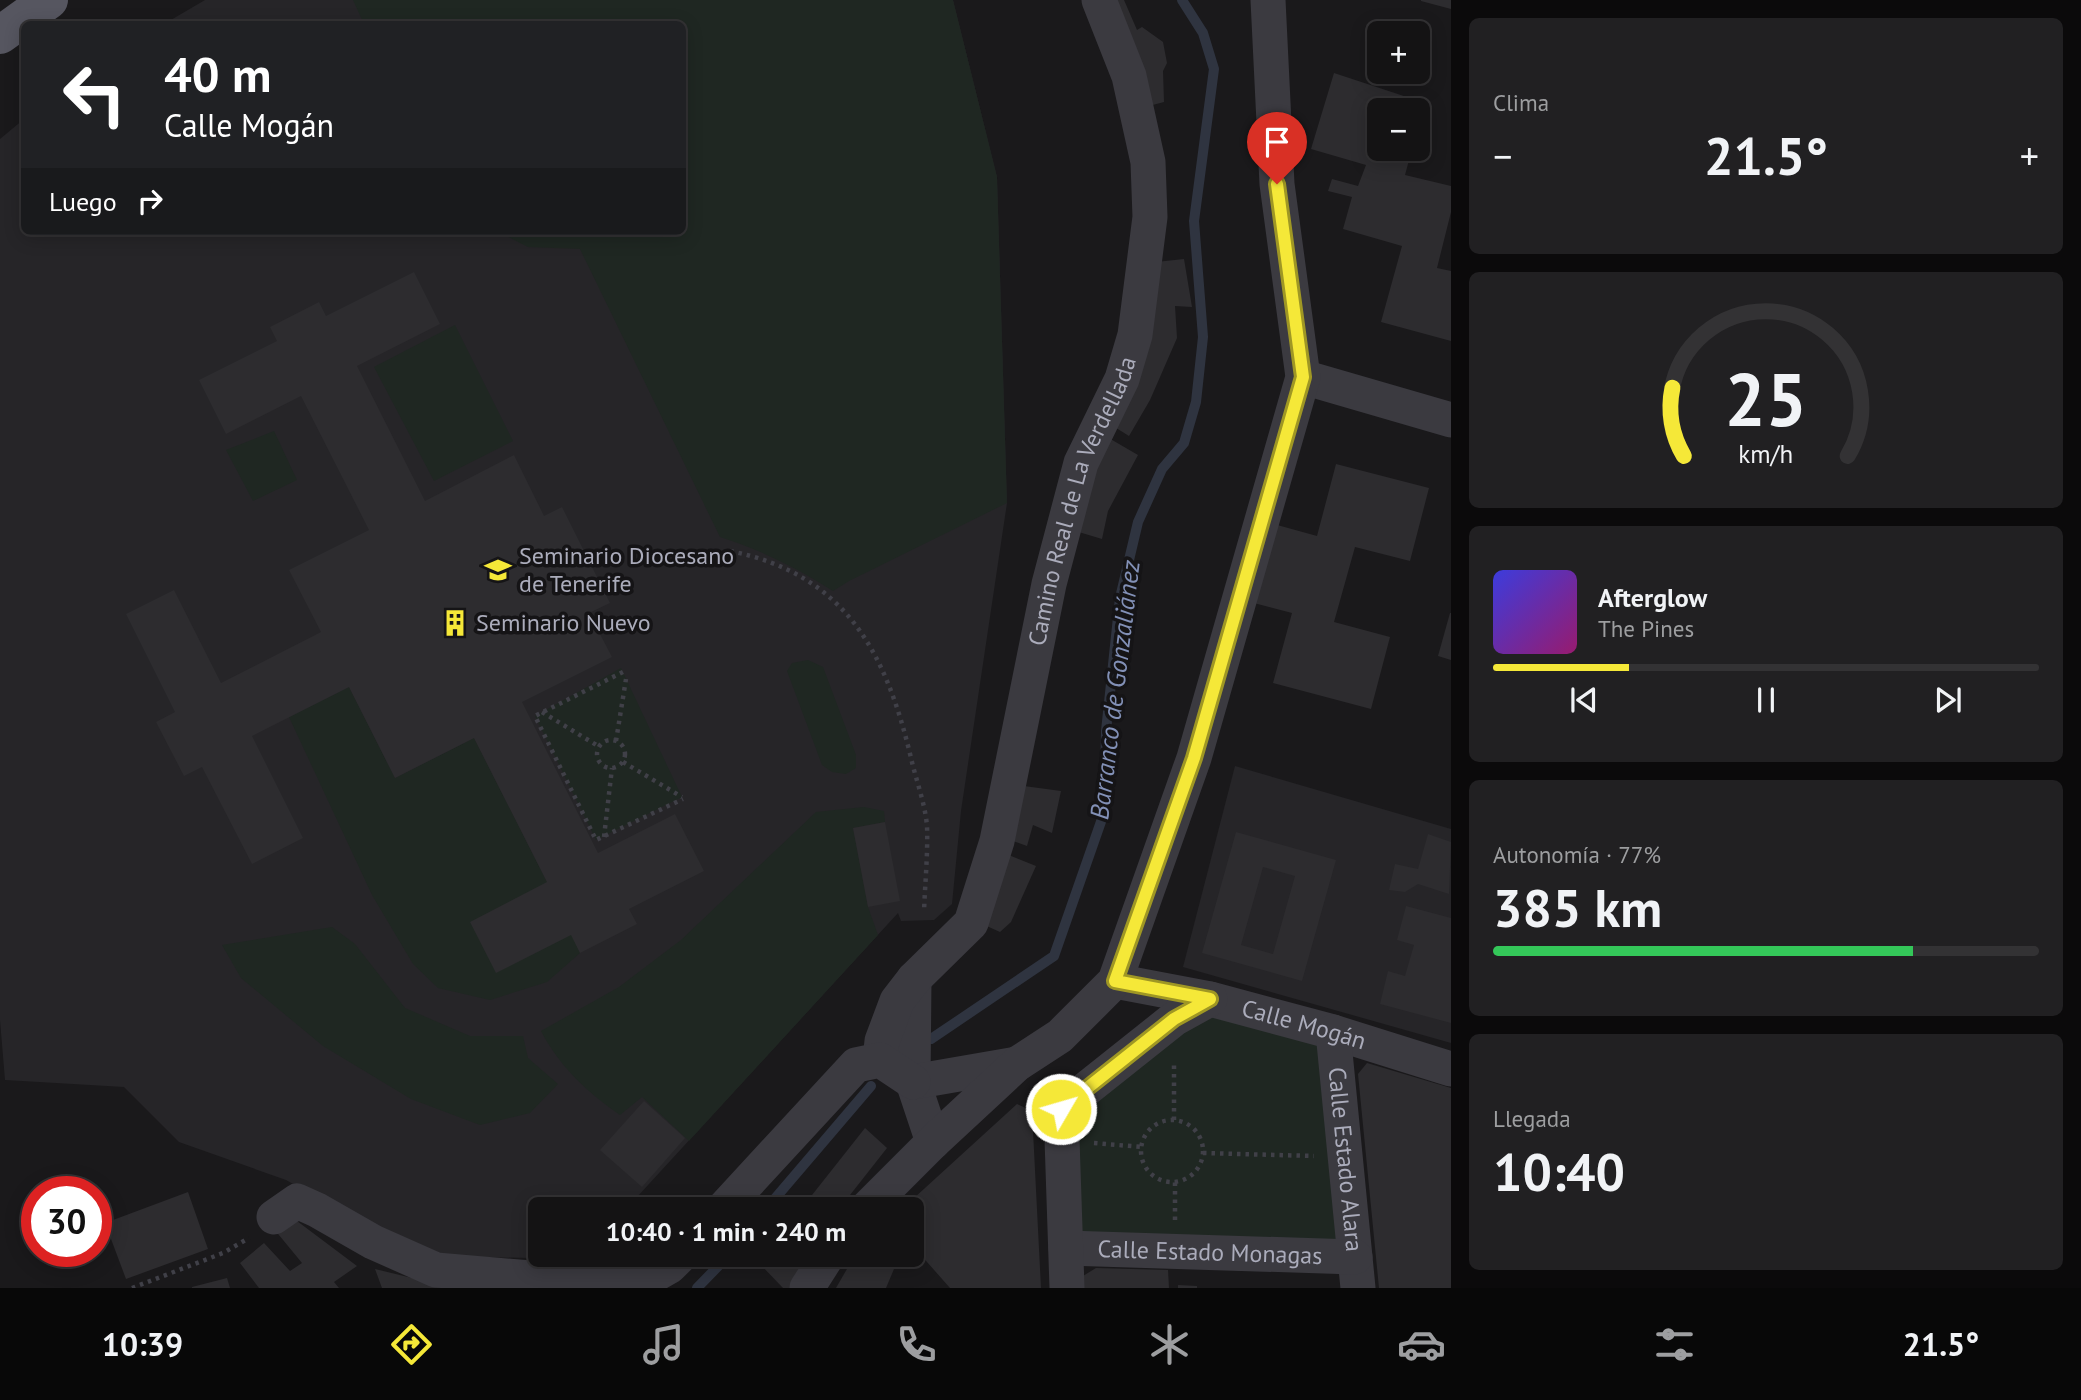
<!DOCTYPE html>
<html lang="es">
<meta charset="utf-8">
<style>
:root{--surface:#141314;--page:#212022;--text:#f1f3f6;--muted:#9d9ea0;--line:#333234;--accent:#f5e838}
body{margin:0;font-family:"PT Sans",sans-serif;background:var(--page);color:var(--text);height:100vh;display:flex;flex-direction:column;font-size:26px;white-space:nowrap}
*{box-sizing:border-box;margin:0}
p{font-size:23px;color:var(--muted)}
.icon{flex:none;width:38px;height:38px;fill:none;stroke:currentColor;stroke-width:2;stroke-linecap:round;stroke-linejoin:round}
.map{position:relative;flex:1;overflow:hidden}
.details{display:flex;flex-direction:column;gap:18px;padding:18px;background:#0b0a0b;width:630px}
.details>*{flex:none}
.banner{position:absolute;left:21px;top:21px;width:665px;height:214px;border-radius:10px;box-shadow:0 4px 18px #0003,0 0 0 2px var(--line);background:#202124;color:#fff;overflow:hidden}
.fabs{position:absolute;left:1367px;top:21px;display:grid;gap:14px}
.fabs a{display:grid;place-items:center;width:63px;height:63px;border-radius:10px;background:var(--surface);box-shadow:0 4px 18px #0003,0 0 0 2px var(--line);font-size:35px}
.speed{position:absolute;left:21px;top:1176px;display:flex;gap:14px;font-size:35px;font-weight:700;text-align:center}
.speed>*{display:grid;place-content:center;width:91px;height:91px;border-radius:50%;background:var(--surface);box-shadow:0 4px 18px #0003,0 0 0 2px var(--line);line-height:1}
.speed .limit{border:10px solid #d22;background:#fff;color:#111}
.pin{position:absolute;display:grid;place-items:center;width:60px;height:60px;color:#fff;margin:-72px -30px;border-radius:50% 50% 50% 0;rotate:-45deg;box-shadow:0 0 7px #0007}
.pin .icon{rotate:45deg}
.me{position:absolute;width:77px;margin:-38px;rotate:52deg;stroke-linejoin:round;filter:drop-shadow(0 0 5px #0008)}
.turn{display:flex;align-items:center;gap:24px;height:147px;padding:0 28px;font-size:32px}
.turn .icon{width:91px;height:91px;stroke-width:2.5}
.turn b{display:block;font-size:49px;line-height:60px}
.then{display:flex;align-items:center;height:66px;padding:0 28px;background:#0003;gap:14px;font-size:26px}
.big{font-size:52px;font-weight:700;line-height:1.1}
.details .widget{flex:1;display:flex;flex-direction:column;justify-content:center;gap:10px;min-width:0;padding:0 24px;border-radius:10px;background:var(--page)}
.details .dial{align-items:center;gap:0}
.dial svg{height:182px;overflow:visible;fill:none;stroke:var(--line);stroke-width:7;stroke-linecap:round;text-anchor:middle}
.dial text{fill:var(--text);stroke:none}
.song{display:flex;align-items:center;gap:21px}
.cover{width:84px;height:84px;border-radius:10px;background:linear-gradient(135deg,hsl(240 70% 55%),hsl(320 70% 35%))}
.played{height:7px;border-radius:4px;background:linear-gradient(90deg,var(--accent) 25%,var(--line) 25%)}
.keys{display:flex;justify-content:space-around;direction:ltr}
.heat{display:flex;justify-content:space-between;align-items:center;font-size:38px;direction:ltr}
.charge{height:10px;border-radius:5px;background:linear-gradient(90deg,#34c759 77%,var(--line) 0)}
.trip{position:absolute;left:528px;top:1197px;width:396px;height:70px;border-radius:10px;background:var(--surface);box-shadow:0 4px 18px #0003,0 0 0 2px var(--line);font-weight:700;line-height:70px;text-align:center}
.tabs{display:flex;height:112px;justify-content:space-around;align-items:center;background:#080808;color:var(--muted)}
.tabs .icon{width:49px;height:49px}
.tabs .active{color:var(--accent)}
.tabs b{font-size:32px;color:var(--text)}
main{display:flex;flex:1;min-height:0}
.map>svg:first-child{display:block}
</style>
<main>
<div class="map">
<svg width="1451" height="1288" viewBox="0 0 1451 1288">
<rect width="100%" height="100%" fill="#1a191b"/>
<!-- built -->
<g fill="#262528">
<polygon points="205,0 953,0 997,177 1007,503 961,811 952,904 934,920 901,921 898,913 626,1209 541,1209 541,1255 584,1255 580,1259 423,1256 286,1180 179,1142 124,1087 5,1080 0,1020 0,139 24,119 24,231 682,231 682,24 164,24"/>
<polygon points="1235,766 1451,829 1451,1043 1183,967"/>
</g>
<!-- green -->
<g fill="#1f2722">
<path d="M353,0H953L997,177L1007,503L849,581L833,591C797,568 761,550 720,537L580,249L528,247L497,231H682V24H364Z"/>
<polygon points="455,325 513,441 434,481 374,367"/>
<polygon points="274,431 297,480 253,501 226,450"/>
<polygon points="808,660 823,667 856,755 856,768 846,774 832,772 822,765 787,671 792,663"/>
<polygon points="621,668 682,797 596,840 535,716"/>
<polygon points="349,687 395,778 474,738 547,882 580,953 547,982 490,1000 438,988 413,964 372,895 289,717"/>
<path d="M864,807L884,811L885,822L853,828L868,907L878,935L689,1141L642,1097L620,1115C588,1093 559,1066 541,1031L619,987L681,940L816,812Z"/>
<polygon points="332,927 355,944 405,1008 470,1036 523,1036 528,1058 558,1084 530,1113 480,1125 411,1099 323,1046 241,978 222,945"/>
<polygon points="1210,999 1333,1032 1355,1257 1066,1248 1061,1109"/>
</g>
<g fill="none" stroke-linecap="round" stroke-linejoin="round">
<!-- stream -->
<g stroke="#2f3440" stroke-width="10">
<polyline points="931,1039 1054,956 1104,813 1106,731 1120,598 1138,522 1162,469 1184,443 1196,402 1203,337 1194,221 1214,69 1203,33 1182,0"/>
<polyline points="766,1209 871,1086"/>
<polyline points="697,1288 729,1255"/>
</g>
</g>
<!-- building -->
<g fill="#2d2c2f" fill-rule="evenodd">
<polygon points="1108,0 1124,0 1137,30 1142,27 1163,42 1167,63 1163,71 1164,102 1145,107"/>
<polygon points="1451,0 1451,9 1421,1 1421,0"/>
<polygon points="1334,73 1425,103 1418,127 1418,110 1379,110 1379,149 1412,149 1405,175 1451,186 1451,212 1437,268 1451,271 1451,341 1381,322 1402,246 1343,229 1352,197 1328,191 1332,179 1358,186 1366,165 1311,149"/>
<polygon points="1184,259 1192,307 1175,306 1177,338 1150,400 1129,436 1113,426 1156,262"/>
<polygon points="414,272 440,324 357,366 425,501 514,455 544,516 562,507 610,603 589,613 612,657 522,702 598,853 675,814 704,871 629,909 637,924 580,953 571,935 496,973 470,922 547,882 474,738 395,778 349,687 252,736 303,838 252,864 202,767 184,776 156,722 175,712 126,614 174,590 221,683 321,632 289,570 369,530 301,396 226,434 199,380 277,341 270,327 319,302 326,316"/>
<polygon points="1107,437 1138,455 1108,511 1102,539 1072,530"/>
<polygon points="1336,464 1429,488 1410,561 1355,547 1334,622 1390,637 1371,709 1273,683 1292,613 1246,601 1266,522 1317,536"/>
<polygon points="1450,613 1451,613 1451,660 1438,656"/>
<polygon points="1024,786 1061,791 1052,833 1033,825 1027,846 1010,840"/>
<polygon points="885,822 900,901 868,907 853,828"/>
<path d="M1236,832L1336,860L1302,981L1202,953ZM1263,867L1295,876L1273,954L1241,945Z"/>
<polygon points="1428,834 1451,842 1449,894 1418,884 1405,892 1389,890 1395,864 1418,869"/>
<polygon points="1006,854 1036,866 1011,922 1000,932 980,923"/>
<polygon points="1406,906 1451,918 1451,1023 1380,1004 1388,971 1405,976 1414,945 1397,940"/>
<polygon points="1367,1063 1451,1088 1451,1288 1379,1288 1358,1074"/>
<polygon points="644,1101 685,1138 642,1187 600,1150"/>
<polygon points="1017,1104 1032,1111 1041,1288 950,1288 912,1245 912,1209 902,1209"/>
<polygon points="865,1128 887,1148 839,1209 801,1209"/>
<polygon points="188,1192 208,1249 126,1279 105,1223"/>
<polygon points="289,1215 357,1266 334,1282 339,1288 259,1288 240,1263 264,1243 290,1271 302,1263 274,1229"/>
<polygon points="766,1255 802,1255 812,1263 791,1288 783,1288 759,1263"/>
<polygon points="855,1255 864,1255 894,1269 886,1288 836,1288"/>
<polygon points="1096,1268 1168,1270 1169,1288 1083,1288 1083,1276"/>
<polygon points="375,1269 441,1285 494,1288 382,1288"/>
<polygon points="227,1278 230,1288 192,1288 192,1287"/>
<polygon points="1178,1285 1197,1286 1197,1288 1178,1288"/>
</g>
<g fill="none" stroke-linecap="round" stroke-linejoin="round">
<!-- path -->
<g stroke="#404048" stroke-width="4.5" stroke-dasharray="3.5 5" stroke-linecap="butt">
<path d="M730,551C845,574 886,652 911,758C916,780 925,803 927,826C928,854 925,883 924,912"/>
<polyline points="623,672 535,716 596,840 683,799"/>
<polyline points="542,712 598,746"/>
<circle cx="611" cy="754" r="14"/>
<polyline points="616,741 626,679"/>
<polyline points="623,762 682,797"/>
<polyline points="604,837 612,768"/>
<polyline points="1174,1120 1174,1062"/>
<circle cx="1172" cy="1151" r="31"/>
<polyline points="1094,1143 1142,1147"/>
<polyline points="1203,1153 1314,1156"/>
<polyline points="1175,1220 1175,1182"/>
<polyline points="132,1288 223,1253 249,1238"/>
</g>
<!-- minor -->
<g stroke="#3b3a40" stroke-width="35">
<polyline points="1303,377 1451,420"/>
<polyline points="914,979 913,1082 933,1142"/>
<path id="s1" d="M1115,981L1210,999L1333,1032L1451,1069"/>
<path id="s2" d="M1333,1032L1358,1288"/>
<path id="s3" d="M880,1060L882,1041L897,1001L914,979L971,923L997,841L1049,584L1081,463L1122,379L1135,335L1150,217L1148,162L1129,76L1099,0"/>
<polyline points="913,1082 1017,1064"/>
<polyline points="723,1209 856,1065 880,1060 913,1082"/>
<polyline points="866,1209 933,1142 1017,1064 1060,1036 1115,981 1194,758 1303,377 1277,184 1268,0"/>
<polyline points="274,1217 297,1201 317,1210 373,1242 436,1270 602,1284 639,1284 670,1266 681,1255"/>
<path id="s4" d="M1066,1248L1355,1257"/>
<polyline points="807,1288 828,1255"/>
<polyline points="1067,1288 1061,1109 1174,1019 1210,999"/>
</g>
<!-- major -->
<polyline stroke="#565660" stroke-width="38" points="0,35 49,0"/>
</g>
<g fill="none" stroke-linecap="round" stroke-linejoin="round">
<defs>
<polyline id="route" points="1061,1109 1174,1019 1210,999 1115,981 1194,758 1303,377 1277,184"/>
</defs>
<!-- route casing -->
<use href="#route" stroke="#9f9724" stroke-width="18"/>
<!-- route -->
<use href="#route" stroke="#f5e838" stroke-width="12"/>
</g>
<!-- icons -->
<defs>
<symbol id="university-bare" viewBox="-9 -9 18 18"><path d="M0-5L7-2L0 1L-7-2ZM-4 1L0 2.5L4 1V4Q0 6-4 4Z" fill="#f5e838" stroke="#151416" stroke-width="2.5" paint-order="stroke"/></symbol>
<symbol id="building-bare" viewBox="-9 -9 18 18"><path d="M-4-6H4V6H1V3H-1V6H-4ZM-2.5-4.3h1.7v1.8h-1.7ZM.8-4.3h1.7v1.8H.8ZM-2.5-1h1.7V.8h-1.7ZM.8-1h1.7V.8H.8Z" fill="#f5e838" stroke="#151416" stroke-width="2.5" paint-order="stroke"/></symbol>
</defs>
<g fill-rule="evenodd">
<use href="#university-bare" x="479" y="551" width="38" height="38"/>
<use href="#building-bare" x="436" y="604" width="38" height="38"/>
</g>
<g text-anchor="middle" stroke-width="7" stroke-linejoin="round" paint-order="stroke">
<!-- street labels -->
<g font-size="24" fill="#abacbb" stroke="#151416">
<text dy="8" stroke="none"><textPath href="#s3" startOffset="607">Camino Real de La Verdellada</textPath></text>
<text dy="8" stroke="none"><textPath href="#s1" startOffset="194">Calle Mogán</textPath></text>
<text dy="8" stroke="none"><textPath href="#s2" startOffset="128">Calle Estado Alara</textPath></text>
<text dy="8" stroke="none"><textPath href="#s4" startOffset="144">Calle Estado Monagas</textPath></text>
</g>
<!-- poi labels -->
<g font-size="24" fill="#abacbb" stroke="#151416" text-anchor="start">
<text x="519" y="564">Seminario Diocesano<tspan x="519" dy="28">de Tenerife</tspan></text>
<text x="476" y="631">Seminario Nuevo</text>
</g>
<!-- water labels -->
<g font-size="26" font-style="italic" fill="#8290b6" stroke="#151416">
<text transform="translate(1115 690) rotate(-83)" y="9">Barranco de Gonzaliánez</text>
</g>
</g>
</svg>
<div class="fabs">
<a>+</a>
<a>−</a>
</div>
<div class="speed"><div class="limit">30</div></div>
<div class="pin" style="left:1277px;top:184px;background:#d93025"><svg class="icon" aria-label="arrive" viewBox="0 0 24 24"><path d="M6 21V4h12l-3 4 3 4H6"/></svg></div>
<svg class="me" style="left:1061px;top:1109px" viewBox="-20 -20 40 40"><circle r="17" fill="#f5e838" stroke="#fff" stroke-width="3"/><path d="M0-11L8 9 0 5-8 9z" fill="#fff"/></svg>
<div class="trip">10:40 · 1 min · 240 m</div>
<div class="banner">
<div class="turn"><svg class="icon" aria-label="left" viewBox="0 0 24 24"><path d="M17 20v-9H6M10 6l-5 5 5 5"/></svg><div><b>40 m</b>Calle Mogán</div></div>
<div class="then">Luego<svg class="icon" aria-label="right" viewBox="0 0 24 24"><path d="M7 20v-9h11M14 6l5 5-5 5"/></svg></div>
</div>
</div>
<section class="details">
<div class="widget"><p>Clima</p>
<div class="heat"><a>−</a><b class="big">21.5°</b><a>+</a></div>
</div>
<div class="widget dial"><svg viewBox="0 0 100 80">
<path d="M14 69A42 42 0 1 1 86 69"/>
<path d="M14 69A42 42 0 0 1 9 39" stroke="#f5e838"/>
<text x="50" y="56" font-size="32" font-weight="700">25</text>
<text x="50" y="72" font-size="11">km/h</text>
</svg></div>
<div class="widget">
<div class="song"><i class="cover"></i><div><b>Afterglow</b><p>The Pines</p></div></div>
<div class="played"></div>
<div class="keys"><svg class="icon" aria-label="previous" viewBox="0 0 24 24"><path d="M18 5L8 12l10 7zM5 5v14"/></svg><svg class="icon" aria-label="pause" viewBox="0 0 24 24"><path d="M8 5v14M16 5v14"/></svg><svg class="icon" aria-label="next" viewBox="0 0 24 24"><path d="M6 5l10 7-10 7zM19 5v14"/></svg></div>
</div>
<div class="widget"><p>Autonomía · 77%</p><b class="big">385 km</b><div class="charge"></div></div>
<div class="widget"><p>Llegada</p><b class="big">10:40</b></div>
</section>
</main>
<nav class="tabs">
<b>10:39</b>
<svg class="icon active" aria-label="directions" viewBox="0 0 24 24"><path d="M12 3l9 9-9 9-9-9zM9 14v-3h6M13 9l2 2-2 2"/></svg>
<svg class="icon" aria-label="music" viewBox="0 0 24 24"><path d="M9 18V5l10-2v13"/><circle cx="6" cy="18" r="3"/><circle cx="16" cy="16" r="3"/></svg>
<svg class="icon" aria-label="phone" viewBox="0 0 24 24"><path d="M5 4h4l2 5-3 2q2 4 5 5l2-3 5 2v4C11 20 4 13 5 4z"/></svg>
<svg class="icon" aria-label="climate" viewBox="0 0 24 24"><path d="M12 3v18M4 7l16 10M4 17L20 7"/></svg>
<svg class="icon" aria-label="car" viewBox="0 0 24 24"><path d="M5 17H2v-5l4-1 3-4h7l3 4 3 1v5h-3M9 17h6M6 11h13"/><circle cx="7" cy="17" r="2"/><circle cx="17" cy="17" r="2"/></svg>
<svg class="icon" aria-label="filters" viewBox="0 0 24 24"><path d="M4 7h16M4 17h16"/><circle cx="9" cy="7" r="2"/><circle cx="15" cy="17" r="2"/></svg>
<b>21.5°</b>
</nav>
